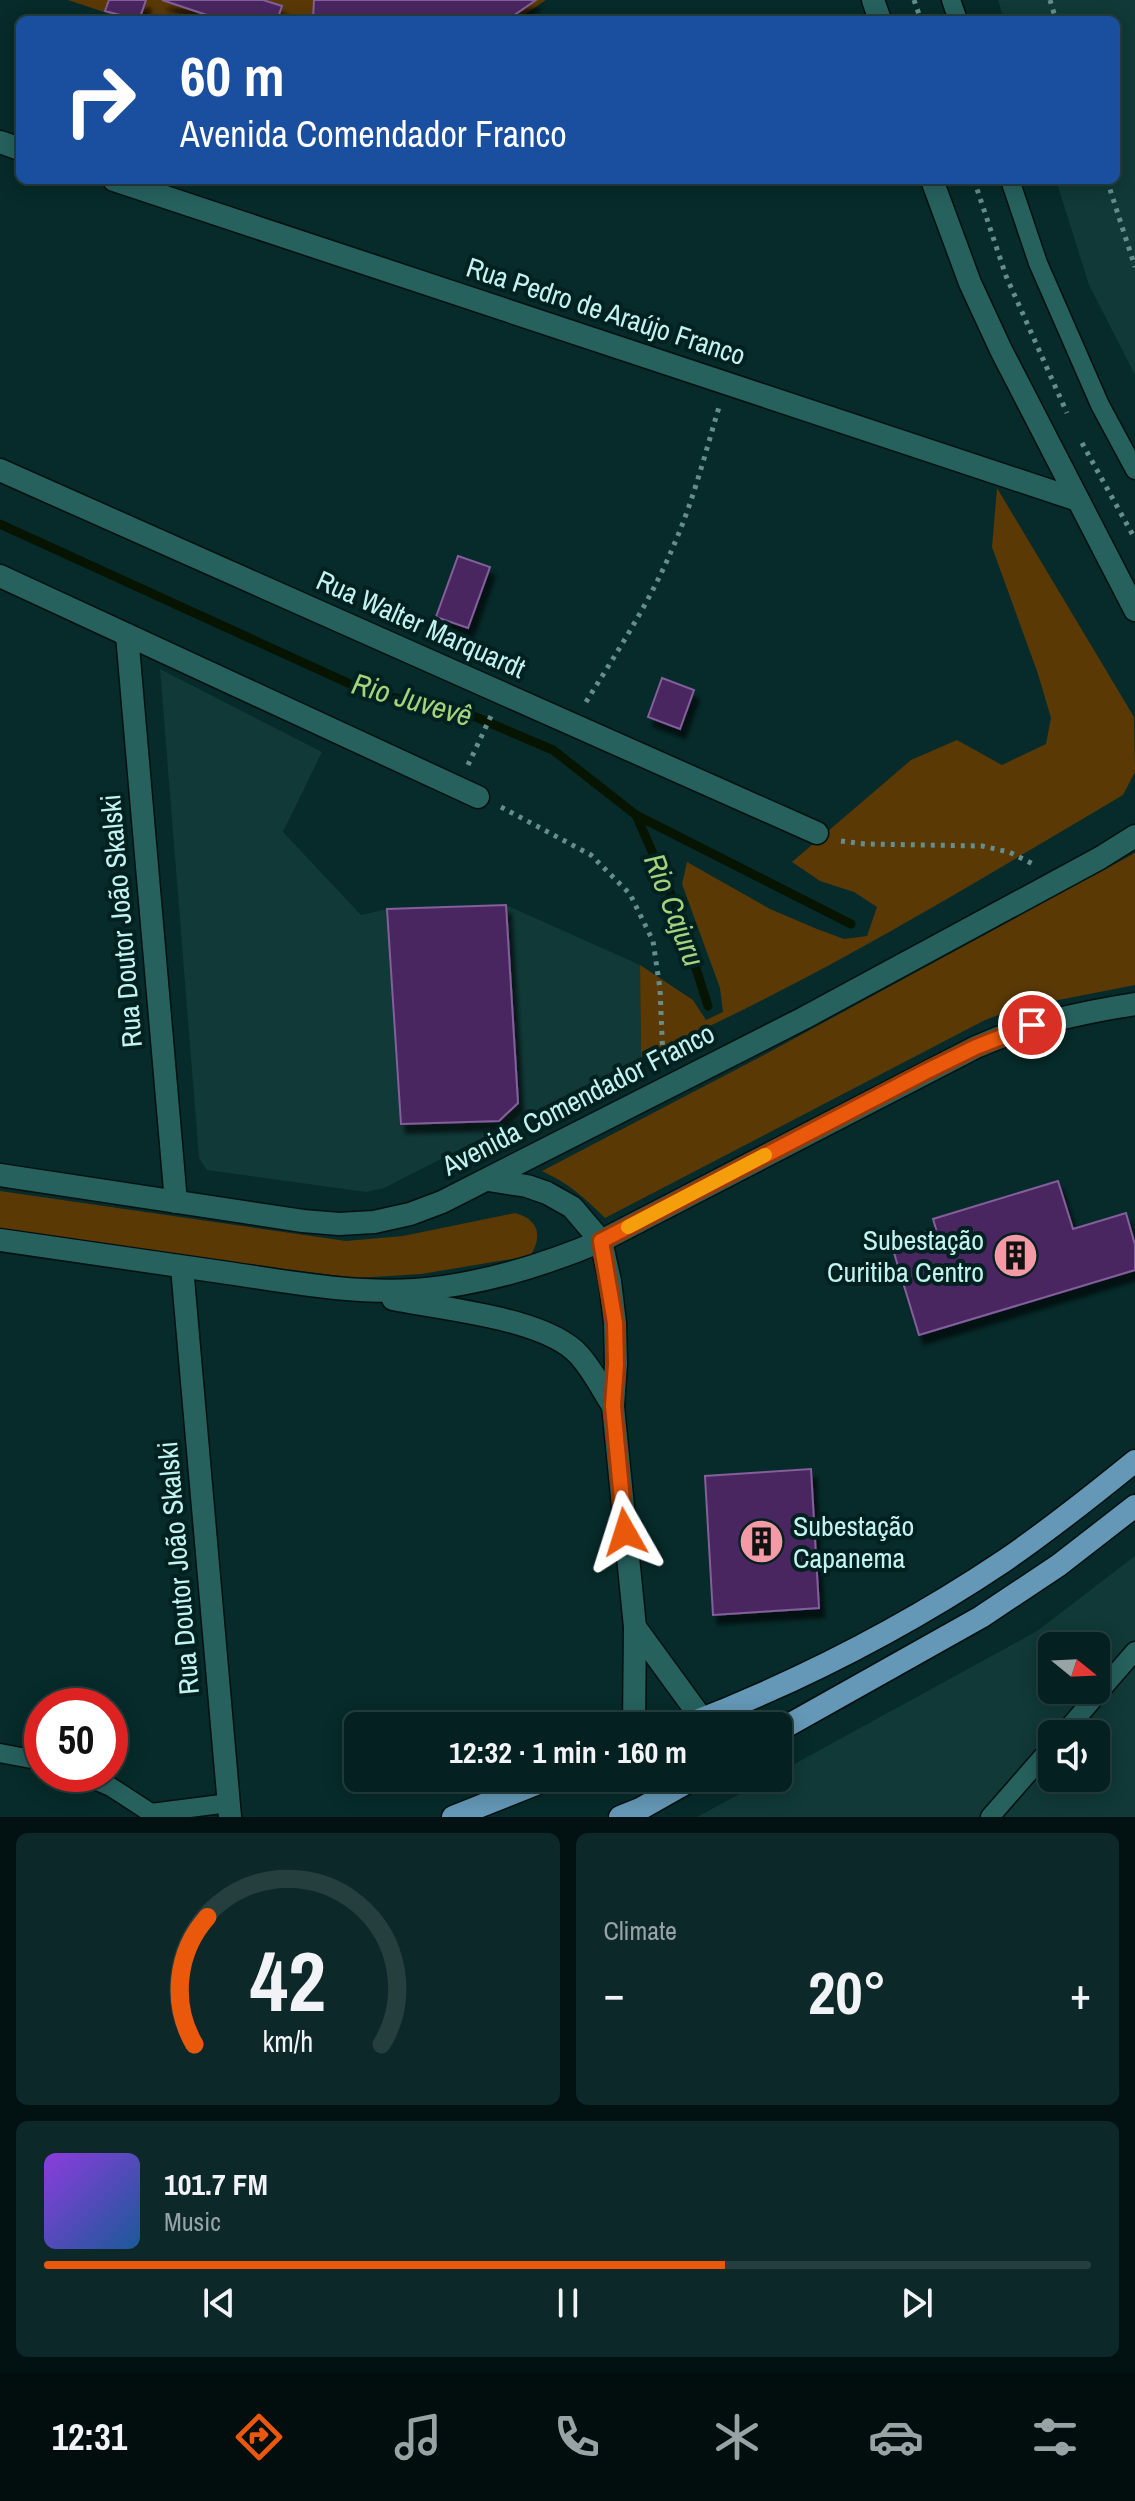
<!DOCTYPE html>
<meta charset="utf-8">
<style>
:root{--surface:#042020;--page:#0d2829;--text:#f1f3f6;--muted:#97a3a5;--line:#253e3e;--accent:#ea580c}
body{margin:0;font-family:"Archivo Narrow",sans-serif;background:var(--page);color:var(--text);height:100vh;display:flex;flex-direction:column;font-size:30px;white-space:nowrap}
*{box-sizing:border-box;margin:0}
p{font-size:26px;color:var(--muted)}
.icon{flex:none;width:44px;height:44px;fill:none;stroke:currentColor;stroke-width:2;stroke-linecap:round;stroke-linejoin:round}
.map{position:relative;height:1817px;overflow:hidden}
.sheet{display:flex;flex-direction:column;gap:16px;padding:16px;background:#021212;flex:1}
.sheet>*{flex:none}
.top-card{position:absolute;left:16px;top:16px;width:1104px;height:168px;border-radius:12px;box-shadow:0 4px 20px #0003,0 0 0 2px var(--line);background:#1a4fa0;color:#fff;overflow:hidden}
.needle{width:52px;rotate:108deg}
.buttons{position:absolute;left:1038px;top:1632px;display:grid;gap:16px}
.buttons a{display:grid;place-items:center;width:72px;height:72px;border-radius:12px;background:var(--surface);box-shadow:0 4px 20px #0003,0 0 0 2px var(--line);font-size:40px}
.speed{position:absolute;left:24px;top:1688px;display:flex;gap:16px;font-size:40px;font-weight:700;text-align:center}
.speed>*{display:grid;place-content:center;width:104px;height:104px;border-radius:50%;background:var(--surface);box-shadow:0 4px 20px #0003,0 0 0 2px var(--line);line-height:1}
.speed .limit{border:12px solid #d22;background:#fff;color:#111}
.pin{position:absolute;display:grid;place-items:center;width:68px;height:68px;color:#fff;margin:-34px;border:4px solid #fff;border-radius:50%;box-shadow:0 2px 8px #0007}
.me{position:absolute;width:88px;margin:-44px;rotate:354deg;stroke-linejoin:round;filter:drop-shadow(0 0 6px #0008)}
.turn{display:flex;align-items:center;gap:28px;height:168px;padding:0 32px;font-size:36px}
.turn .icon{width:104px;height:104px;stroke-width:2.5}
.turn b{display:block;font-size:56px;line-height:68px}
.big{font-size:60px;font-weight:800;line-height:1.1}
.sheet .widget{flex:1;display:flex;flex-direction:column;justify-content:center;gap:12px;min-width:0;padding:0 28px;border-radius:12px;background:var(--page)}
.sheet .dial{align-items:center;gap:0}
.dial svg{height:208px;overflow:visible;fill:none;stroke:var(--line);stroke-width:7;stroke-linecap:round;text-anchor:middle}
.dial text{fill:var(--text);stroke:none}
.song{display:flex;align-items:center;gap:24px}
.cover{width:96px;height:96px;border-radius:12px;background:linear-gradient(135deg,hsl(270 70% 55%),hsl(210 70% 35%))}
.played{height:8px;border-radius:4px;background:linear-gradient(90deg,var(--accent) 65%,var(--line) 65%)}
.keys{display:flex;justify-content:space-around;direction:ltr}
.heat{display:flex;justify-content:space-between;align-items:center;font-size:44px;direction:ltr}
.sheet .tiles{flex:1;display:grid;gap:16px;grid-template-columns:1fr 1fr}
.widget:last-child{grid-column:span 2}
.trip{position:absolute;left:344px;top:1712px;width:448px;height:80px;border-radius:12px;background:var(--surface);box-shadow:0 4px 20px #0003,0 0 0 2px var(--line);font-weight:800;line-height:80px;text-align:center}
.dock{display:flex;height:128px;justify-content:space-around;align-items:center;background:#020d0d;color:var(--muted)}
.dock .icon{width:56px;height:56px}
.dock .current{color:var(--accent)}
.dock b{font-size:36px;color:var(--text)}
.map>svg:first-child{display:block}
</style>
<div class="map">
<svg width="1135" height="1817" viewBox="0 0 1135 1817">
<defs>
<filter id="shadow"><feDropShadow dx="5" dy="9" stdDeviation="2" flood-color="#0009"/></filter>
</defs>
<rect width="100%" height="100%" fill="#062b2a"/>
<!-- built -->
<g fill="#103937" fill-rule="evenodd">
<polygon points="998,0 1135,0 1135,375 1089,285 1056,180 1116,180 1116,20 1004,20"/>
<polygon points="160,669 322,752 283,832 361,915 387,909 506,905 640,965 641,1057 384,1188 366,1192 207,1170 199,1158"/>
<path d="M1135,1556V1817H697L769,1778H778V1773L1037,1631ZM1052,1646H1096V1690H1052ZM1052,1734H1096V1778H1052Z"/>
</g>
<!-- green -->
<g fill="#5a3905">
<polygon points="68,0 546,0 517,20 128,20"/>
<path d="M997,488L1134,717L1135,772L1123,795C965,888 809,985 641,1057L640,965L693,1000L706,1020L723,1012L720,988L682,884L687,862L770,909L817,929L844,939L867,936L877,907L854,892L820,881L792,862L911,760L957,740L1002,765L1046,744L1051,718L1038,674L992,547Z"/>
<path d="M1135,853V985L1018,1008L985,1020L605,1218C585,1198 568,1183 542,1171L764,1055Z"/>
<path d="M0,1191L346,1241L403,1236L515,1213C539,1219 543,1237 530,1256L421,1274L356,1278L0,1233Z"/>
</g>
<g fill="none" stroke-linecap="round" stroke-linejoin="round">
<!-- stream -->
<g stroke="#061400" stroke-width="9">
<polyline points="0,524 372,694 457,709 553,750 636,815 851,924"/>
<polyline points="636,815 676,906 708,1006"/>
</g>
</g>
<!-- building -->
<g fill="#49255e" stroke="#835e9b" stroke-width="2" filter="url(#shadow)">
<polygon points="109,0 146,0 139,20 105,11"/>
<polygon points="162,0 263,0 282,6 277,20 222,20"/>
<polygon points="314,0 536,0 507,20 313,20"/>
<polygon points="458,556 490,567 468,628 436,617"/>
<polygon points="662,678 694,690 680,729 648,717"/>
<polygon points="506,905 518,1103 499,1121 401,1124 387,909"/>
<polygon points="1058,1181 1073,1229 1126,1213 1135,1245 1135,1270 919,1335 891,1243 936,1229 933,1219"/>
<polygon points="811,1469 819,1608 713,1615 705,1476"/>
</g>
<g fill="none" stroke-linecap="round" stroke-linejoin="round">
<defs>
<g id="service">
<polyline points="951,0 958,20"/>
<polyline points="1010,180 1038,263 1100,405 1135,470"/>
<polyline points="1063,1734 1135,1651"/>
<polyline points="0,1753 42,1761"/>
<polyline points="81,1774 111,1787 151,1813"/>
<polyline points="149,1817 151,1813 229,1803"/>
<polyline points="990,1817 1052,1746"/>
</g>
<g id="minor">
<polyline points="0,142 20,149"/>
<polyline points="114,180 1078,500"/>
<polyline points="0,470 817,833"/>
<polyline points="0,576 478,797"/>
<polyline points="127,635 176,1202"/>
<polyline points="182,1267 230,1817"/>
</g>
<g id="secondary">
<polyline points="873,0 880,20"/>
<polyline points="932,180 970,283 1001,350 1135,610"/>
<polyline points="0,1175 303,1221 339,1224 374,1222 410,1214 442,1202 804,1018 1100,858 1135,836"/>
<polyline points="488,1180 527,1186 547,1193 572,1207 601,1241 610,1281 615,1323 616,1364 613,1406 635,1627 634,1726"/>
<path d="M0,1240C76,1251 152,1262 228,1273C290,1282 352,1294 415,1290C480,1285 542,1266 601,1241L976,1047C1029,1024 1078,1013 1135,1004"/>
<path d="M393,1299C442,1309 546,1318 579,1355C592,1369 602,1389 613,1406"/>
<polyline points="635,1627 702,1719"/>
</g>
<g id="primary">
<path d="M684,1726C796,1683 904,1628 1004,1561C1049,1530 1092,1496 1135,1461"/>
<polyline points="778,1731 981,1617 1059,1565 1135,1506"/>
<polyline points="453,1817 551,1778"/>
<polyline points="620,1817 640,1809 695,1778"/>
</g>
</defs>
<!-- service casing -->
<use href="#service" stroke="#041110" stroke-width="21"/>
<!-- minor casing -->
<use href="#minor" stroke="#041110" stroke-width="25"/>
<!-- secondary casing -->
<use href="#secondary" stroke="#041110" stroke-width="25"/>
<!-- primary casing -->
<use href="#primary" stroke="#041110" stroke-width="25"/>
<!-- path -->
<g stroke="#638e8c" stroke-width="5" stroke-dasharray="4 6" stroke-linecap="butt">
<polyline points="914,0 921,20"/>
<polyline points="1050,0 1056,20"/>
<polyline points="974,180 1006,276 1067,413"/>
<polyline points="1107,180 1135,267"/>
<polyline points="1082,443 1135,539"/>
<path d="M586,702C617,652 650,602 673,547C693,502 705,454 719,407"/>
<polyline points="468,765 491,716"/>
<polyline points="501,807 591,855 630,894 653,941 660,989 663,1059"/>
<polyline points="841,841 865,844 982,846 1009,852 1035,865"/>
</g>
<!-- service -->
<use href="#service" stroke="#26615e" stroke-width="18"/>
<!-- minor -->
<use href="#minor" stroke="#26615e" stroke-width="22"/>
<!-- secondary -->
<use href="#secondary" stroke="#26615e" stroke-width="22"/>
<!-- primary -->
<use href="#primary" stroke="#6498b6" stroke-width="22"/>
</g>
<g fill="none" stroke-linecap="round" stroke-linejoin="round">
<defs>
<polyline id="route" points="625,1532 613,1406 616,1364 615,1323 601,1241 925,1072 976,1047 1032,1025"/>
</defs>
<!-- route casing -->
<use href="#route" stroke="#983908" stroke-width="20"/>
<!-- route -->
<use href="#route" stroke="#ea580c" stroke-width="14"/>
<!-- slow -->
<polyline stroke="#f59e0b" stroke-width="14" points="628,1227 765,1155"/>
</g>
<!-- icons -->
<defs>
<symbol id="building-disc" viewBox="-11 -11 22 22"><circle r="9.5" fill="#f49aa6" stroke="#002120"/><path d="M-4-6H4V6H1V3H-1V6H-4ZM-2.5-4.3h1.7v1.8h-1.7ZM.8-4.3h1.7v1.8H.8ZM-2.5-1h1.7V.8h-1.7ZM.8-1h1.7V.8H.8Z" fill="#111"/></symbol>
</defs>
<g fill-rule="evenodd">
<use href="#building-disc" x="990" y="1230" width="51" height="51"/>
<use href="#building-disc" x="736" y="1516" width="51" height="51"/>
</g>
<g text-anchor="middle" stroke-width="8" stroke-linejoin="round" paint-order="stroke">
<!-- street labels -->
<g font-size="28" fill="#c2f3f0" stroke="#002120">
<text transform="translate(606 311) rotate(18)" y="10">Rua Pedro de Araújo Franco</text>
<text transform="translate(421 624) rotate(24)" y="10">Rua Walter Marquardt</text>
<text transform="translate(121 921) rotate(-95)" y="10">Rua Doutor João Skalski</text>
<text transform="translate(578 1099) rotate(-27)" y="10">Avenida Comendador Franco</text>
<text transform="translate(178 1568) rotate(-95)" y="10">Rua Doutor João Skalski</text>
</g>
<!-- poi labels -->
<g font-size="28" fill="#c2f3f0" stroke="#002120" text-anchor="end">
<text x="984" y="1250">Subestação<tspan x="984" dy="32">Curitiba Centro</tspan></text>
<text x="793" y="1536" text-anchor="start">Subestação<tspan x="793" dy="32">Capanema</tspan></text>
</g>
<!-- water labels -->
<g font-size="30" font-style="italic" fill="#a5d27b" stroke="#002120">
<text transform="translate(412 700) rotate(16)" y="10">Rio Juvevê</text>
<text transform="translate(674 910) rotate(69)" y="10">Rio Cajuru</text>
</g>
</g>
</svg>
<div class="buttons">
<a><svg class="needle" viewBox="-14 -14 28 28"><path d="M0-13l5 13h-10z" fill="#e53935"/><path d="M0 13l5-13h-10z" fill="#97a3a5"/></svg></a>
<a><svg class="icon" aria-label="sound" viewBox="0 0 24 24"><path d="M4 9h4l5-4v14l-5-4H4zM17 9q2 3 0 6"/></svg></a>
</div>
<div class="speed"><div class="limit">50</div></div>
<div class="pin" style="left:1032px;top:1025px;background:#d93025"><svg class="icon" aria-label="arrive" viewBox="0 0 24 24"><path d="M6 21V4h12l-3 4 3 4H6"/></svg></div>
<svg class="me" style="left:625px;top:1532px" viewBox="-20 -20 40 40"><path d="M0-17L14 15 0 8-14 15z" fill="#ea580c" stroke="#fff" stroke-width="4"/></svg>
<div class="trip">12:32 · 1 min · 160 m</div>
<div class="top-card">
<div class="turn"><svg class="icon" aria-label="right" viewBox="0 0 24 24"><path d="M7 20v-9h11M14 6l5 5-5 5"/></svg><div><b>60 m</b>Avenida Comendador Franco</div></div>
</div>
</div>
<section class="sheet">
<div class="tiles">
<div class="widget dial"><svg viewBox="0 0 100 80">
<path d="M14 69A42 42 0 1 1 86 69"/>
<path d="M14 69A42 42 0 0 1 19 20" stroke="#ea580c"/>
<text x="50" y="56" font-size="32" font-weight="700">42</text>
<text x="50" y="72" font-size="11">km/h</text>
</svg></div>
<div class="widget"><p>Climate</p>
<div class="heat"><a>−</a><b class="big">20°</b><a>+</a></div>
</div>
<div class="widget">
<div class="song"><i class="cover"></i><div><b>101.7 FM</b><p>Music</p></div></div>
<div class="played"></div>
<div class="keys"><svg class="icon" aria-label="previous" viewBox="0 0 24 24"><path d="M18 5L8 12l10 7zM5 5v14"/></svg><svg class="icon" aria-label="pause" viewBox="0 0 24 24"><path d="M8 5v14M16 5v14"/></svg><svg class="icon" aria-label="next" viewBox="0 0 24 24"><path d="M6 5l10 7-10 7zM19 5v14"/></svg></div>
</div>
</div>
</section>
<nav class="dock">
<b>12:31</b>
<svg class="icon current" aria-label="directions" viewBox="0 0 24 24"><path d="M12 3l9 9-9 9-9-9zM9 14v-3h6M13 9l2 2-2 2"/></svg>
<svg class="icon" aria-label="music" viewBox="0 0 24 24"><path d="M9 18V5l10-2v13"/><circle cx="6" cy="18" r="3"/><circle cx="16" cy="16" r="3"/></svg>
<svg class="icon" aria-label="phone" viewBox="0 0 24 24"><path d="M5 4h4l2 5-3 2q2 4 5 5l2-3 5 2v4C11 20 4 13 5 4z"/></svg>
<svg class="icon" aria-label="climate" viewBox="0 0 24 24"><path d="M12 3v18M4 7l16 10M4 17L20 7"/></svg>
<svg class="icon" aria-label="car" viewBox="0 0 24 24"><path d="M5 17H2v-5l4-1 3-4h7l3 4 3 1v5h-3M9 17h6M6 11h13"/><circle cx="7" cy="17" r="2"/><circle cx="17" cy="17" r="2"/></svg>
<svg class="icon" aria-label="filters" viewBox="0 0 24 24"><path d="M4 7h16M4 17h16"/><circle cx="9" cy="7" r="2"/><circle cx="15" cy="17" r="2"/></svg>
</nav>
